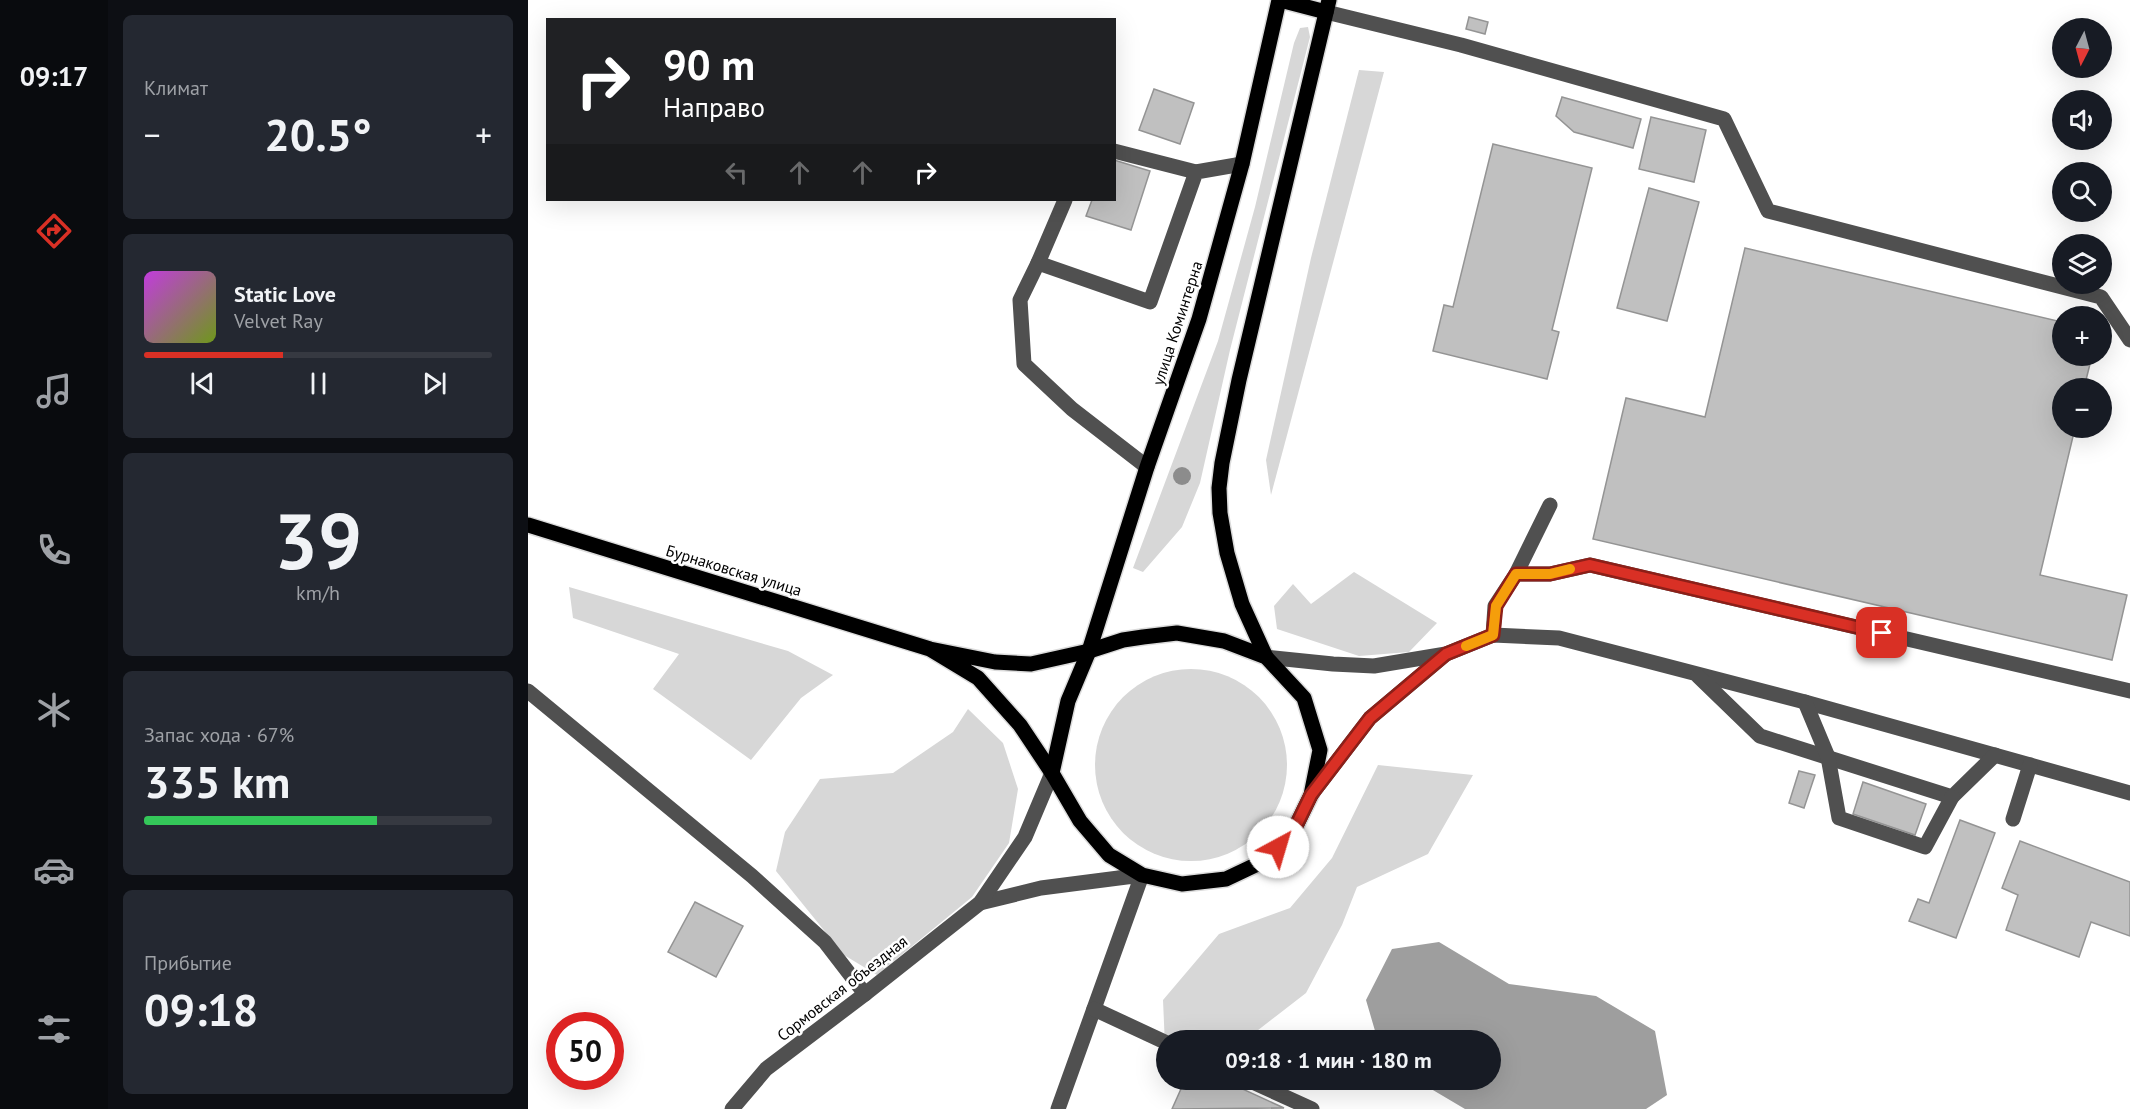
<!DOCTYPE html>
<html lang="ru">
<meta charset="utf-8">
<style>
:root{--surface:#171b24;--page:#242831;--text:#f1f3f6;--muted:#9ea1a6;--line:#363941;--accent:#d93025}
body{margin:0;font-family:"PT Sans",sans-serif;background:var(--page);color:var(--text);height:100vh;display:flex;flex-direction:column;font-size:22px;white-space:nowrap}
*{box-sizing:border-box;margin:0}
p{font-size:20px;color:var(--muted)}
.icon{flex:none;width:33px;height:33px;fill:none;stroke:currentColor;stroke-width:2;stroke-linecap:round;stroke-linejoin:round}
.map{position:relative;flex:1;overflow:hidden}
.drawer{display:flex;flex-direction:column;gap:15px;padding:15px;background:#0d0f14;width:420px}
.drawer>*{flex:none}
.hud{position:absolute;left:18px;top:18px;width:570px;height:183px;border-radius:0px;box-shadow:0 6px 24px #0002;background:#202124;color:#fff;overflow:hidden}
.needle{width:39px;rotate:186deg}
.tools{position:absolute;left:1524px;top:18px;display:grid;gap:12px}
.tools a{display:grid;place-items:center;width:60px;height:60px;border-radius:50%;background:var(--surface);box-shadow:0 6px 24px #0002;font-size:30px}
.speed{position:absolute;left:18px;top:1012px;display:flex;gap:12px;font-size:30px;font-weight:700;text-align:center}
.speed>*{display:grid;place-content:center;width:78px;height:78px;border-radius:50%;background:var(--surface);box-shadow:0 6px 24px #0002;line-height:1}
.speed .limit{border:9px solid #d22;background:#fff;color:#111}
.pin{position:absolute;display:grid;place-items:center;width:51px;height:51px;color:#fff;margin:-26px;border-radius:12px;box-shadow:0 3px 9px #0006}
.me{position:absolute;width:66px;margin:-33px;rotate:39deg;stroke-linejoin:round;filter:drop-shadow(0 0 4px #0008)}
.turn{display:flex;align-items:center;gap:21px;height:126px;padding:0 18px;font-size:27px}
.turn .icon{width:78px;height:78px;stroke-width:2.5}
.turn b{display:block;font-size:42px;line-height:51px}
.lanes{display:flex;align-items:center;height:57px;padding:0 18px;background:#0003;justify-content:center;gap:30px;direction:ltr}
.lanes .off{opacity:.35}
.big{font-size:45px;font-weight:600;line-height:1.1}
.drawer .widget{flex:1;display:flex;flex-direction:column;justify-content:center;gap:9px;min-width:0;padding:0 21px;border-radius:9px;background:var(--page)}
.drawer .dial{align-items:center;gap:0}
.dial b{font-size:78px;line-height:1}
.song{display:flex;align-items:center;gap:18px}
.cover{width:72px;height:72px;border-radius:9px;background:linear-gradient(135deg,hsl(290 70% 55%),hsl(80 70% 35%))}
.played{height:6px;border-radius:3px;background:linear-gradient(90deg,var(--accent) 40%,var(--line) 40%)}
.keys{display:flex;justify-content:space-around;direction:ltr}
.heat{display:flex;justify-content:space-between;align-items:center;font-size:33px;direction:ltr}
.charge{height:9px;border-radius:4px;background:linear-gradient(90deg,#34c759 67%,var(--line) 0)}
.trip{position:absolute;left:628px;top:1030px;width:345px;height:60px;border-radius:30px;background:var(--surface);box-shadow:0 6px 24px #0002;font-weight:600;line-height:60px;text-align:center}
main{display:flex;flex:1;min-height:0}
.tab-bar{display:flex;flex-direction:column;width:108px;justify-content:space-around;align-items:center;background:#090b0e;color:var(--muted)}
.tab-bar .icon{width:42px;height:42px}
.tab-bar .current{color:var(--accent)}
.tab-bar b{font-size:27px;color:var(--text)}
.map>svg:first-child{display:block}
</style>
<main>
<nav class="tab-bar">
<b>09:17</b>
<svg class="icon current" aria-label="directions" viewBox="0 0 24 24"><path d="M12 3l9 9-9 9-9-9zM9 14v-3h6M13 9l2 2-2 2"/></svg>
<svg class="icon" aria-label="music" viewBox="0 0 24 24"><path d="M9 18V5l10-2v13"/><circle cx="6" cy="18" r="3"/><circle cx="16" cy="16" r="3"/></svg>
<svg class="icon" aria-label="phone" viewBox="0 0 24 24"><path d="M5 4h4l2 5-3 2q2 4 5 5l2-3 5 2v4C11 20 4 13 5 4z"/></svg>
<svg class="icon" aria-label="climate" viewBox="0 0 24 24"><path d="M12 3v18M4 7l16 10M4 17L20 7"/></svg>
<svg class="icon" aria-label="car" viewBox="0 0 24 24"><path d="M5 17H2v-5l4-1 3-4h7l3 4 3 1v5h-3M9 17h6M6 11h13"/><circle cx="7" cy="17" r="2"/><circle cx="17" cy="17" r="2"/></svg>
<svg class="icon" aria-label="filters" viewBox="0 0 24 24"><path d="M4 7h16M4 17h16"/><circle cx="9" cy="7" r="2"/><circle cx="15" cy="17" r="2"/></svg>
</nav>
<section class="drawer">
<div class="widget"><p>Климат</p>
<div class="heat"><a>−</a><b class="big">20.5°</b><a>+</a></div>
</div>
<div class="widget">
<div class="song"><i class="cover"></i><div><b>Static Love</b><p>Velvet Ray</p></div></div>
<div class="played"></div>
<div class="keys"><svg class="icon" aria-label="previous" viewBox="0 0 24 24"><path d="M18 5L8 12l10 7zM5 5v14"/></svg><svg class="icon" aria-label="pause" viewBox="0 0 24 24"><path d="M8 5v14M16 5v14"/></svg><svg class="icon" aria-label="next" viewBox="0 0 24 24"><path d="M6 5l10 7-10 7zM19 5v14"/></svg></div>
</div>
<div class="widget dial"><b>39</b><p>km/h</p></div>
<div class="widget"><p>Запас хода · 67%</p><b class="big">335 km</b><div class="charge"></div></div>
<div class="widget"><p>Прибытие</p><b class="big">09:18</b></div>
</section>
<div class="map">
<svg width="1602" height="1109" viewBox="0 0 1602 1109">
<rect width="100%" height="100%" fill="#fff"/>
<!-- green -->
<g fill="#d7d7d7">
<polygon points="780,27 782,37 702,350 672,483 654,527 615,572 605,568 690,341 727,207 766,43 772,28"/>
<polygon points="831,70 856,72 743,495 738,460 783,258"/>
<polygon points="826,572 909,623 881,652 831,656 749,629 746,606 765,584 783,604"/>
<polygon points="41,587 260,651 305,675 273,698 223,760 125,689 151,654 45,618"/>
<circle cx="663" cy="765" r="96"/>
<polygon points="440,709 475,743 490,789 481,843 444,897 349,975 316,955 248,871 257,832 292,779 365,773 425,732"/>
<polygon points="850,765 945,775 900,854 829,887 814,925 778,993 716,1041 639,1041 637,1046 635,1000 691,934 762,908 804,858"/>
</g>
<!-- water -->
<polygon fill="#9e9e9e" points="911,942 981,984 1068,996 1127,1031 1139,1095 1118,1109 937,1109 888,1080 963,1080 963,1041 850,1041 838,1000 864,949"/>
<!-- building -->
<g fill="#c0c0c0" stroke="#949494" stroke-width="1.5">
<polygon points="941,17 960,22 957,34 938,29"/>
<polygon points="626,89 666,103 652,144 611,130"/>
<polygon points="1034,97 1113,119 1105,148 1046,132 1028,116"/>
<polygon points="1123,117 1178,130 1166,182 1111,169"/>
<polygon points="965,144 1064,168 1024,330 1031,332 1019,379 905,351 916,305 925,307"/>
<polygon points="586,160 622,171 603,230 558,216 564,200 586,200"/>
<polygon points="1121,188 1171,202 1139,321 1089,308"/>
<polygon points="1217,248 1534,322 1534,356 1564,356 1556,388 1534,388 1534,428 1547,428 1512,575 1599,595 1584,660 1065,539 1098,398 1177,417"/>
<polygon points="1271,771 1287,775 1276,808 1261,803"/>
<polygon points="1335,782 1398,804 1387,835 1325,814"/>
<polygon points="1432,820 1467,833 1428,938 1381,921 1390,899 1401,903"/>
<polygon points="1492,841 1602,882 1602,936 1563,922 1551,957 1478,930 1490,895 1474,888"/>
<polygon points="167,902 215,926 188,977 140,952"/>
<polygon points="657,1080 695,1080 756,1108 644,1109"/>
</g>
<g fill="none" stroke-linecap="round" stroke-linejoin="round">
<defs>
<g id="major">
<polyline points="752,0 798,12"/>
<polyline points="0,525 402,649 467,662 503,664 561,651 595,640 615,637 649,633 696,641 738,657 776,698 792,750 783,795 765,832 736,861 698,879 654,884 614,875 581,855 552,821 524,773 492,725 450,678 402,649"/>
<polyline points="738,657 714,604 699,553 692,513 691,488 694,463 711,380 801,0"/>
<polyline points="524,773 540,701 561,651 619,467 671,319 714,164 751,0"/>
</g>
</defs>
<!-- major casing -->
<use href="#major" stroke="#dbdbdb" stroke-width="18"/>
<!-- minor -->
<g stroke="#505050" stroke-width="15">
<polyline points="798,12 933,45 1196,119 1240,211 1573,297 1602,340"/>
<polyline points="586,151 668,172"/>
<polyline points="510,263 537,200"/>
<polyline points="619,467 544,409 496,364 492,300 510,263 622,302 668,172 714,164"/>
<polyline points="988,574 1022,574 1062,565 1602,691"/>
<polyline points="965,635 967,606 988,574 1022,505"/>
<polyline points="738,657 805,664 846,666 918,654 965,635 1031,638 1277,702 1602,793"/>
<polyline points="1170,676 1232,736 1424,797 1467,755"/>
<polyline points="0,691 224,876 297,942 337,994"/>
<polyline points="1277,702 1300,757 1311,818 1397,847 1424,797"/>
<polyline points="783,795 842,718 918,654"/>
<polyline points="1485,819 1502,765"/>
<polyline points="452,903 513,888 614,875 530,1109"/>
<polyline points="566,1009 639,1043"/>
<polyline points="720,1080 784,1109"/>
<polyline points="204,1109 238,1069 337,994 452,903 497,837 524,773"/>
</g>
<!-- major -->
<use href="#major" stroke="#000" stroke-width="15"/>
</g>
<!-- trees -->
<circle fill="#8c8c8c" cx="654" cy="476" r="9"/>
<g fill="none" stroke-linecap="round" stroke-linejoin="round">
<defs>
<polyline id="route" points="750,847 765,832 783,795 842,718 918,654 965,635 968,606 988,574 1022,574 1062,565 1354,633"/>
</defs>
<!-- route casing -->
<use href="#route" stroke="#8d1f18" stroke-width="15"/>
<!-- route -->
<use href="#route" stroke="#d93025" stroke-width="10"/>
<!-- slow -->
<polyline stroke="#f59e0b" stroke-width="10" points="938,646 965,635 968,606 988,574 1022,574 1042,569"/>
</g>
<g text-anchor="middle" stroke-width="5" stroke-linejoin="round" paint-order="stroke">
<!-- street labels -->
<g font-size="16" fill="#000" stroke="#fff">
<text transform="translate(649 323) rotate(-72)" y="6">улица Коминтерна</text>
<text transform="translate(206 570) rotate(17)" y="6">Бурнаковская улица</text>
<text transform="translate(314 988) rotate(-38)" y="6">Сормовская объездная</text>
</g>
</g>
</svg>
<div class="tools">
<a><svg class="needle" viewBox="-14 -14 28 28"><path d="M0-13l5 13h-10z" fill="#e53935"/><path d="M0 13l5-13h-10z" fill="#9ea1a6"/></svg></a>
<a><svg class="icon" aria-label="sound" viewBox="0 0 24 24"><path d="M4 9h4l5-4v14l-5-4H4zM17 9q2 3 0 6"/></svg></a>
<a><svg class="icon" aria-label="search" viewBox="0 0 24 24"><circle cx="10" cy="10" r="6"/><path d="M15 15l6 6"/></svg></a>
<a><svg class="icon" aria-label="layers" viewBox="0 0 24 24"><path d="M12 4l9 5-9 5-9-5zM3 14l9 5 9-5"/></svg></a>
<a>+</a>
<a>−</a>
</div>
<div class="speed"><div class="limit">50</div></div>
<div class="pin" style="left:1354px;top:633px;background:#d93025"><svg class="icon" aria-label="arrive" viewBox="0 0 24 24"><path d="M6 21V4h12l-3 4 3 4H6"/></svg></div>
<svg class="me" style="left:750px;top:847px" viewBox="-20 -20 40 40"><circle r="19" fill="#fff"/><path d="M0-13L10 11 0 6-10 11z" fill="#d93025"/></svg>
<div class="trip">09:18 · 1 мин · 180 m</div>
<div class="hud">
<div class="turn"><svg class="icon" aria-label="right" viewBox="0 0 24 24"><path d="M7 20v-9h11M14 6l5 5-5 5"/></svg><div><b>90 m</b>Направо</div></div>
<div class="lanes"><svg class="icon off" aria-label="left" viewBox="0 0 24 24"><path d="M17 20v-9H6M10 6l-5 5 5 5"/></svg><svg class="icon off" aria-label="ahead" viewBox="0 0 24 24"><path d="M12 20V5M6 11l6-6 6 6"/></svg><svg class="icon off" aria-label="ahead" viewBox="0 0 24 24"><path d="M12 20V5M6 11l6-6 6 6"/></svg><svg class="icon" aria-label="right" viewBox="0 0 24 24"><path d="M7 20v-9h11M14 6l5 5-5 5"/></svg></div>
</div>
</div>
</main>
